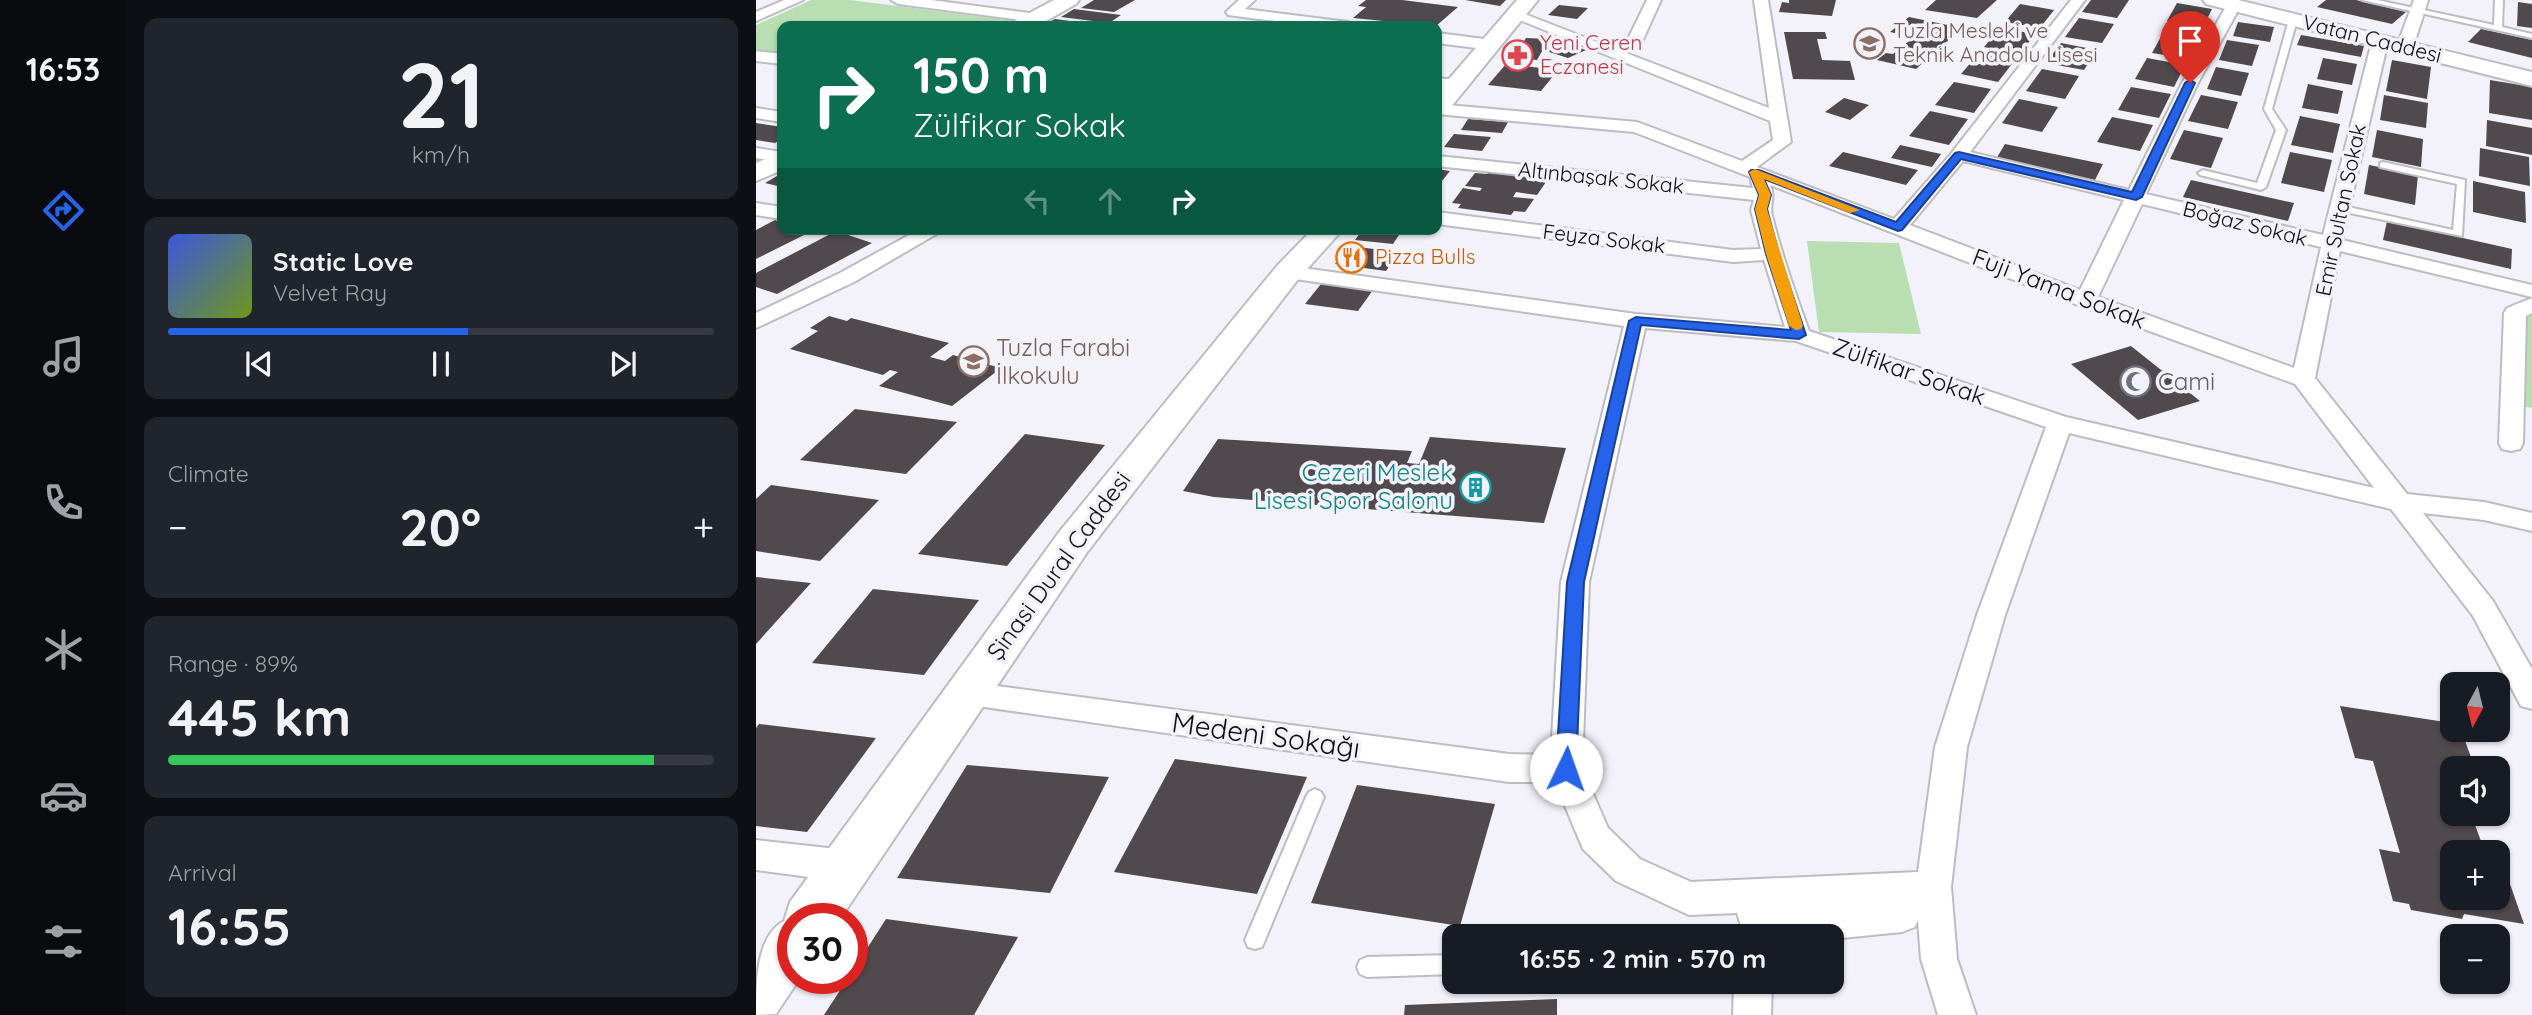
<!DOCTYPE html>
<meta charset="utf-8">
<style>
:root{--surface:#171b24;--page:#20242c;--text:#f1f3f6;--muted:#9ea1a6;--line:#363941;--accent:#2563eb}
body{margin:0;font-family:Quicksand,sans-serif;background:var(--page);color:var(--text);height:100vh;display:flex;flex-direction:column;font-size:26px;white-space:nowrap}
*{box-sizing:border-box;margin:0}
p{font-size:23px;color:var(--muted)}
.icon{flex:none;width:38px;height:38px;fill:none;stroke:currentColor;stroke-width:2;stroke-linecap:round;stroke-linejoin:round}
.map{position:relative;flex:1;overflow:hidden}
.side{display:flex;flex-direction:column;gap:18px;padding:18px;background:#0d0f14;width:630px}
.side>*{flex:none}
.banner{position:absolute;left:21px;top:21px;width:665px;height:214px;border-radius:14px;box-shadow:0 2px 5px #0004;background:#0b6e4f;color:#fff;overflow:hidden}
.needle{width:46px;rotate:187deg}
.buttons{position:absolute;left:1684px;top:672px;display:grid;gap:14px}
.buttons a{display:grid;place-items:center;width:70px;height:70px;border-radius:14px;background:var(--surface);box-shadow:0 2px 5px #0004;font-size:35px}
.speed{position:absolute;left:21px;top:903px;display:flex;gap:14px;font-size:35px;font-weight:700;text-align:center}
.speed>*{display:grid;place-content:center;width:91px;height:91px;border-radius:50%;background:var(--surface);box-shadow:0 2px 5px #0004;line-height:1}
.speed .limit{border:10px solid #d22;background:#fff;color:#111}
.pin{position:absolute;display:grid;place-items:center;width:60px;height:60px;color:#fff;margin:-72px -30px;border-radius:50% 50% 50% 0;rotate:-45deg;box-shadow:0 0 7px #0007}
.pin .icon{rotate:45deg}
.me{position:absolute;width:77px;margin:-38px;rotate:3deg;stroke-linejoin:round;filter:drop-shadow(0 0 5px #0008)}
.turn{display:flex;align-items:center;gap:24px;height:147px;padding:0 21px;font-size:32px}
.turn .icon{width:91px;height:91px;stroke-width:2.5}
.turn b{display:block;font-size:49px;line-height:60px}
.lanes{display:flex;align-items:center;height:66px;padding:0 21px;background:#0003;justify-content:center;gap:35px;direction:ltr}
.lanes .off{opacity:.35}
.big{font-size:52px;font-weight:800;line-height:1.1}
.side .card{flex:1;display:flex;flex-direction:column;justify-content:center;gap:10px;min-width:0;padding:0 24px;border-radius:14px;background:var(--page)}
.side .dial{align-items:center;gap:0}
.dial b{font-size:91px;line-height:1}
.song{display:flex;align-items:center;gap:21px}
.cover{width:84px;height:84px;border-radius:10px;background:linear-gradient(135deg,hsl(230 70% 55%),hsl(80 70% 35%))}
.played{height:7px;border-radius:4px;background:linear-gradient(90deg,var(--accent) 55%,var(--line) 55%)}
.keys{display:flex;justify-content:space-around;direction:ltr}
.heat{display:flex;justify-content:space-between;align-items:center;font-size:38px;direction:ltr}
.charge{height:10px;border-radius:5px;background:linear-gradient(90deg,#34c759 89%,var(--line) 0)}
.trip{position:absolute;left:686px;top:924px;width:402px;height:70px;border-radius:14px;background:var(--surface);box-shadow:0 2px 5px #0004;font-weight:800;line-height:70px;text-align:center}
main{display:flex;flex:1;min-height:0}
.menu{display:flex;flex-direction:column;width:126px;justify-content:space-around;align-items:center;background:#090b0e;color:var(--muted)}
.menu .icon{width:49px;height:49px}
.menu .current{color:var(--accent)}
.menu b{font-size:32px;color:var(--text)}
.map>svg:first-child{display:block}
</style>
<main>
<nav class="menu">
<b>16:53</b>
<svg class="icon current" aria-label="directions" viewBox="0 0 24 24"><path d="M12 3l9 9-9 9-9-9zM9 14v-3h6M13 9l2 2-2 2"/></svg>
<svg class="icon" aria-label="music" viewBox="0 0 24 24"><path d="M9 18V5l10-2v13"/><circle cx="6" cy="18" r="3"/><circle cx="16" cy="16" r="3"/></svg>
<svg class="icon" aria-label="phone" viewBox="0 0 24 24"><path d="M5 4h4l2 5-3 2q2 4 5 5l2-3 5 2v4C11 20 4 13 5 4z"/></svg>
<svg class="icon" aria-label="climate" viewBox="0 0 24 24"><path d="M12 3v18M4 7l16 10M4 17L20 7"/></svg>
<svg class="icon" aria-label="car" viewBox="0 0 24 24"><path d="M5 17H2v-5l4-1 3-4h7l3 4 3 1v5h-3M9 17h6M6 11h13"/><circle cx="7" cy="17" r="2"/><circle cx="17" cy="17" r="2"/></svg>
<svg class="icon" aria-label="filters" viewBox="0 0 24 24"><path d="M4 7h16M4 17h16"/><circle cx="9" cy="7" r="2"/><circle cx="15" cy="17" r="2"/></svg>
</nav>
<section class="side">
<div class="card dial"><b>21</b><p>km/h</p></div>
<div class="card">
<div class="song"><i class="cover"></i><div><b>Static Love</b><p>Velvet Ray</p></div></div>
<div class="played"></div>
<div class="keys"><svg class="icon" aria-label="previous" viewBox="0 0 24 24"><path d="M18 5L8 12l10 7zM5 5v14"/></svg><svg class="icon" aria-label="pause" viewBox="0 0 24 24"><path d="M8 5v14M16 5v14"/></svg><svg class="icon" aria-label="next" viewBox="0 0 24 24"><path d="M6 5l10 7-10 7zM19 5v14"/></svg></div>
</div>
<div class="card"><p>Climate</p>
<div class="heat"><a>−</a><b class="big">20°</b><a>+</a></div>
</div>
<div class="card"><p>Range · 89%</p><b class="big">445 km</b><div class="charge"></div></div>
<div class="card"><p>Arrival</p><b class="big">16:55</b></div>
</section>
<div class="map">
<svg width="1776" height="1015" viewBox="0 0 1776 1015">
<rect width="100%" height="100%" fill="#f3f2fa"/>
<!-- green -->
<g fill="#b9deb1">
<polygon points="55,0 94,0 266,22 259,26 26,26 26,55 0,51 0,25"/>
<polygon points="1051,241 1143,243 1165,334 1063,332"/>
<polygon points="1776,314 1776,408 1766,406 1766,315"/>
</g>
<!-- building -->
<g fill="#50494d">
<polygon points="338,0 379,0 358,12 325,8"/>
<polygon points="610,0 646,0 702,7 680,26 597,18 610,7 602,6"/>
<polygon points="709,0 750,0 744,6"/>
<polygon points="1033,0 1080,0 1076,16 1023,12 1026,2 1033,3"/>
<polygon points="1180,0 1241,0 1221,18 1169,10"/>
<polygon points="1335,0 1373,0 1361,18 1326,12"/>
<polygon points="1570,0 1600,0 1650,12 1636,24 1561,7"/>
<polygon points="1762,2 1776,4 1776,28 1761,26"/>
<polygon points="1421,3 1456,9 1447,27 1411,21"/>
<polygon points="1264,4 1298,10 1284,28 1249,22"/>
<polygon points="803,5 832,8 821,19 792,15"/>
<polygon points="318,9 365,15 353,23 305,17"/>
<polygon points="1153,17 1206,28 1160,69 1121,60 1130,53 1137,54 1158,37 1134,32"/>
<polygon points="1323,18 1358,24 1346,43 1309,37"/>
<polygon points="299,19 344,25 343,26 286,26"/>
<polygon points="1482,22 1518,27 1514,42 1477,36"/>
<polygon points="1244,28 1279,34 1264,54 1228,47"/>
<polygon points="1725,29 1776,40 1776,58 1712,42"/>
<polygon points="1028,32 1069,32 1071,39 1061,39 1066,60 1094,61 1099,80 1037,79"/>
<polygon points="1407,33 1444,39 1434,59 1396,53"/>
<polygon points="1545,35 1608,46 1605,57 1541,45"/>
<polygon points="770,38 793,39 781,60 758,58"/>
<polygon points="1471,40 1503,45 1496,66 1463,60"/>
<polygon points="808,43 830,50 812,58 790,51"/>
<polygon points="1305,43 1341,50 1328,70 1290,63"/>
<polygon points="1223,53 1259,60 1242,82 1205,74"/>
<polygon points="1391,58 1429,65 1418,87 1379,79"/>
<polygon points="1567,58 1601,64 1596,85 1561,79"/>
<polygon points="1636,60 1675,67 1671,99 1630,91"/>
<polygon points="750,64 802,70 785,91 732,85"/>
<polygon points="1460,67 1493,73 1485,96 1451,89"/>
<polygon points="1286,69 1323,76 1309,99 1270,91"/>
<polygon points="1734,80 1776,87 1776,120 1733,113"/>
<polygon points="1198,82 1235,89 1218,113 1179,105"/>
<polygon points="1552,84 1587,91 1582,114 1546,108"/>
<polygon points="1375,87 1415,94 1403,118 1362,110"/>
<polygon points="1445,95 1482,102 1472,129 1432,121"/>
<polygon points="1628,95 1672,103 1670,128 1624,120"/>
<polygon points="1088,98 1113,105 1094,120 1069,112"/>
<polygon points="1263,99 1302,107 1286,132 1246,123"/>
<polygon points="1174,111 1212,119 1193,145 1153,136"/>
<polygon points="1544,116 1584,124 1577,153 1535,145"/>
<polygon points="1356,117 1397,125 1384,151 1341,142"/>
<polygon points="712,119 752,122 746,133 705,130"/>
<polygon points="1731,120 1776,128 1776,155 1730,146"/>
<polygon points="0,123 26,127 26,139 19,143 0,140"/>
<polygon points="1428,130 1467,138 1455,168 1414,159"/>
<polygon points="1621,130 1667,139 1665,167 1616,157"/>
<polygon points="698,134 735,137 726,151 688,147"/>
<polygon points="1249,144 1347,164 1339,180 1240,159"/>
<polygon points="1144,145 1185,154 1176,167 1135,158"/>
<polygon points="1724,148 1773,157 1774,186 1723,176"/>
<polygon points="1087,152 1162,170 1150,185 1073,166"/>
<polygon points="1534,152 1576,160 1568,192 1525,183"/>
<polygon points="1613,165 1662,175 1659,205 1608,194"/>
<polygon points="681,169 694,171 681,187"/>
<polygon points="732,172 781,178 779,181 790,182 781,195 760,192 757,197 778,199 769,212 758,211 755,215 702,208 705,204 696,203 707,188 724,191 726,188 709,186 719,173 731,174"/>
<polygon points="26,173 26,187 9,183"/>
<polygon points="1435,180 1538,203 1532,221 1427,197"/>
<polygon points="1717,181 1769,192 1770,223 1717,212"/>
<polygon points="19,220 26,223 26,229 54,232 0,259 0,230"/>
<polygon points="1631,221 1756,249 1755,269 1627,240"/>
<polygon points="607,229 647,229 637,244 599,240"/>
<polygon points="80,231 116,243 21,294 0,287 0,273"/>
<polygon points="593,246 643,252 630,271 579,264"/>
<polygon points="565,284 617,290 602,311 549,304"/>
<polygon points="73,316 91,321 95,318 193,343 174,357 189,361 197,355 245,368 196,406 123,386 142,372 134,370 127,375 34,349 62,331 54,328"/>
<polygon points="1375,346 1444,401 1382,420 1315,364"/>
<polygon points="99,409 201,422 150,474 44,460"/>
<polygon points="269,434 349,445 251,566 162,554"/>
<polygon points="674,437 810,448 788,523 458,497 427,491 462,439 656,451 651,463 663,464"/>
<polygon points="15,485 123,500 64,561 0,551 0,499"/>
<polygon points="0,577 55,583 0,644"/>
<polygon points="117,589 223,600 168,675 56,663"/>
<polygon points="1584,706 1696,723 1696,730 1705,730 1719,768 1696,768 1696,814 1715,814 1729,852 1696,852 1696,898 1741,898 1741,863 1747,864 1768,924 1708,914 1706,919 1655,910 1653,904 1637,901 1623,849 1644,853 1617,761 1599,758"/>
<polygon points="3,724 120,738 51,832 0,826 0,728"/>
<polygon points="419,759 551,777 501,894 358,872"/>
<polygon points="211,765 353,777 294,893 141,878"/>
<polygon points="601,785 739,804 704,926 555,903"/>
<polygon points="130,919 262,937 218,1015 68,1015 92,978 96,978 96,972"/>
<polygon points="801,999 801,1015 648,1015 649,1005"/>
</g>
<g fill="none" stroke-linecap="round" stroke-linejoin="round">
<defs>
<g id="lane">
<polygon points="1606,0 1621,0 1738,25 1739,0 1747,0 1746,27 1776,34 1776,38"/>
<polygon points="1537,18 1541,20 1516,109 1530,130 1510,187 1505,190 1444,175 1442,173 1447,170 1501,183 1520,130 1508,109 1533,20"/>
<polygon points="1627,162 1709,180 1706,236 1579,210 1579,206 1583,205 1697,230 1701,184 1624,167 1624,163"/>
<polygon points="559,789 565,792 568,797 509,940 506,947 499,949 492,947 489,940 550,797 553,792"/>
<polygon points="698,955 698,974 611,977 604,974 601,967 604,960 611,957"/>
</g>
<g id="street">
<polygon points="28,0 47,0 0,21 0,12"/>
<polygon points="135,0 175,0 281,14 288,18 281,22 142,4"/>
<polygon points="483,0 499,0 489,9 592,22 599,26 558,26 472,15 470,12"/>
<path d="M891,0H905L886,42L870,53L1013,108L998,0H1012L1035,142L1001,167L1138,219L1194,155L1315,0H1329L1214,152L1373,190L1426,83L1471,5L1478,1L1485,5L1442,83L1390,194L1567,235L1616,41L1624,36L1629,38L1632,41L1586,240L1776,285V297L1584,251L1559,378L1651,494L1728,502L1776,513V531L1728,520L1667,513L1737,601L1776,669V709L1765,706L1717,616L1635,509L1313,433L1249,615L1211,747L1195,887L1201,959L1220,1015H1182L1165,959L1162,920L1159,927L1146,932L1076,939V936H1024L999,934L986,929L981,913L933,915L860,881L827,849L799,782H753L200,703L196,694L200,685L211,682L753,754L795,755L805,582L868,326L532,278L525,276L522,272L525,268L532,266L880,314L1029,327L1008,260L977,262L681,224V212L977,250L1005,249L995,210L998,200L681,166V156L997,188L994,177L878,132L681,114V104L881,122L986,161L1017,140L1014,121L754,16L756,13H766L856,48L872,39ZM1207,161L1368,200L1324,290L1154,225ZM1014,185L1322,305L1539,384L1618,488L1310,417L1053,331C1039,293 1026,255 1016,216C1013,203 1020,199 1014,185ZM1386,204L1565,247L1538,368L1342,297ZM889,328L1040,341L1290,427L1221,615L1179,747L1162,872L935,882L884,859L852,828L826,769L833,582Z"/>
<polygon points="1658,0 1672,0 1660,38 1652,43 1644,38"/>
<polygon points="681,33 736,40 744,45 736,50 681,43"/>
<polygon points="0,51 26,54 26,64 0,61"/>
<polygon points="681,78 701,80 709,85 701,90 681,88"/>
<polygon points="0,108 26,112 26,122 0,118"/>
<polygon points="0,148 26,152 26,162 0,158"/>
<polygon points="0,203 26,207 26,219 0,215"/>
<polygon points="164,229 189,229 98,282 0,328 0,313 84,273"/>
<polygon points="1776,298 1776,313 1770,316 1767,443 1764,449 1755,451 1746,449 1743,443 1748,313 1751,308"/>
<polygon points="0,840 90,850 102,855 107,866 102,877 90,882 0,870"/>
<polygon points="978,982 1016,982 1015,1015 977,1015"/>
</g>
<g id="secondary">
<polygon points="298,0 323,0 320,4 281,26 255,26 258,21"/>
<polygon points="761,0 782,0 690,113 681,115 681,93"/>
<polygon points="26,152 26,170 0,181 0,163"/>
<path d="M557,229H587L543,278L332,551L84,919H37V978H44L20,1014L0,1015C0,983 0,936 28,921L34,902L304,531L521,266Z"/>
</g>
<polygon id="primary" points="1447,0 1482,0 1776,72 1776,86 1450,4"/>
</defs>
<!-- lane casing -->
<use href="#lane" stroke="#bdbcc4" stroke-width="4"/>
<!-- street casing -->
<use href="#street" stroke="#bdbcc4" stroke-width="4"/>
<!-- secondary casing -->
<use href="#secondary" stroke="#bdbcc4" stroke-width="4"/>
<!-- primary casing -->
<use href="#primary" stroke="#bdbcc4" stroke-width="4"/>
<!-- lane -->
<use href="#lane" fill="#fff" fill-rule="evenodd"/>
<!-- street -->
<use href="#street" fill="#fff" fill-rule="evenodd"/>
<!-- secondary -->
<use href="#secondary" fill="#fff" fill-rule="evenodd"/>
<!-- primary -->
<use href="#primary" fill="#fff" fill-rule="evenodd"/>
</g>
<!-- route -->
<polygon fill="#2563eb" stroke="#184099" stroke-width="2" points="1434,80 1439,83 1386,197 1380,200 1205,159 1146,230 1142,231 1008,179 1015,195 1011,209 1023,254 1050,335 1043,339 885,325 828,582 820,769 817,775 810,777 803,775 800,769 811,582 873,321 880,317 1035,330 1010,254 999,209 1003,195 993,172 995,170 1003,170 1140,222 1199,153 1203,152 1376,192 1429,83"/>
<!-- slow -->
<polygon fill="#f59e0b" points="999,169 1104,210 1094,213 1008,179 1015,195 1011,209 1047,326 1045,329 1040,330 1033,326 1010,254 999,209 1003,195 993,172"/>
<!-- icons -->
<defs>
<symbol id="school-ring" viewBox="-11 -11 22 22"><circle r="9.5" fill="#f3f2fa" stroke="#8d6e63" stroke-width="1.5"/><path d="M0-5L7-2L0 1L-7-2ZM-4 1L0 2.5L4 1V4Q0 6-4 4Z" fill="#8d6e63"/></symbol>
<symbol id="pharmacy-ring" viewBox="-11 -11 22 22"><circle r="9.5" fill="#f3f2fa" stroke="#e0444e" stroke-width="1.5"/><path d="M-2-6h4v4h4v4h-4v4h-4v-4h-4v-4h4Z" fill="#e0444e"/></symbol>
<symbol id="restaurant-ring" viewBox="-11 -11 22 22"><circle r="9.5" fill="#f3f2fa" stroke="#e8710a" stroke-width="1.5"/><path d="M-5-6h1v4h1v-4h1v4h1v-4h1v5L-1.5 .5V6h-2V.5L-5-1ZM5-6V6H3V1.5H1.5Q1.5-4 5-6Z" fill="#e8710a"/></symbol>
<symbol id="mosque-ring" viewBox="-11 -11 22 22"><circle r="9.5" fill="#f3f2fa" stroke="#6b7280" stroke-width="1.5"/><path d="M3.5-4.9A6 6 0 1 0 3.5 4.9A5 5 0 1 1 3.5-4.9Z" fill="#6b7280"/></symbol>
<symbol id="building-ring" viewBox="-11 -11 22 22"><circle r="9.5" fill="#f3f2fa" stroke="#0f9aa8" stroke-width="1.5"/><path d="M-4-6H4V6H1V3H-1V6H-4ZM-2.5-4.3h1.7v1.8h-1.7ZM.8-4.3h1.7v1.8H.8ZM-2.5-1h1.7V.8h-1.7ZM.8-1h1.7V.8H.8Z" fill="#0f9aa8"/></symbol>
</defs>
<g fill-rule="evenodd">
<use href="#school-ring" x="1096" y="26" width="35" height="35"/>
<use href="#pharmacy-ring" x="744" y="38" width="35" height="35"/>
<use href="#restaurant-ring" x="578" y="240" width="35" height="35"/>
<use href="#school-ring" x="200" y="344" width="35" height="35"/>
<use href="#mosque-ring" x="1362" y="364" width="35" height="35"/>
<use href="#building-ring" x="702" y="470" width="35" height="35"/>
</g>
<g text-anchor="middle" stroke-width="7" stroke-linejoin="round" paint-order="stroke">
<!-- far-education labels -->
<g font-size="21" fill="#785e54" stroke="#f3f2fa" text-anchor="start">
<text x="1137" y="38">Tuzla Mesleki ve<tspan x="1137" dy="24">Teknik Anadolu Lisesi</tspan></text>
</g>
<!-- far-street labels -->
<g font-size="21" fill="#0d0d10" stroke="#f3f2fa">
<text transform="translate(1616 39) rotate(14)" y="7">Vatan Caddesi</text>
<text transform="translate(845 178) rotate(6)" y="7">Altınbaşak Sokak</text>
<text transform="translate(1585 210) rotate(-78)" y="7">Emir Sultan Sokak</text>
<text transform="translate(1489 224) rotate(14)" y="7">Boğaz Sokak</text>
<text transform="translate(848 239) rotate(7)" y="7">Feyza Sokak</text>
</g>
<!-- far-health labels -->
<g font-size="21" fill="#be3a42" stroke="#f3f2fa" text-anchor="start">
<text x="784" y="50">Yeni Ceren<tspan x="784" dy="24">Eczanesi</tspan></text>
</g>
<!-- far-food labels -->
<g font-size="21" fill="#c56008" stroke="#f3f2fa" text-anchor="start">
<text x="619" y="264">Pizza Bulls</text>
</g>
<!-- street labels -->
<g font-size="24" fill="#0d0d10" stroke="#f3f2fa">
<text transform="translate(1303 289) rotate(21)" y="8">Fuji Yama Sokak</text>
<text transform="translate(1153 372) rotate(19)" y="8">Zülfikar Sokak</text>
<text transform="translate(303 566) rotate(-54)" y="8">Şinasi Dural Caddesi</text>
</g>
<!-- education labels -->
<g font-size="24" fill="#785e54" stroke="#f3f2fa" text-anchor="start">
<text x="240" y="356">Tuzla Farabi<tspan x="240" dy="28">İlkokulu</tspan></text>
</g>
<!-- worship labels -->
<g font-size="24" fill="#5b616d" stroke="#f3f2fa" text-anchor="start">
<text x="1402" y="390">Cami</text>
</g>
<!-- culture labels -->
<g font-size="24" fill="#0d838f" stroke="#f3f2fa" text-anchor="end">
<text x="697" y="481">Cezeri Meslek<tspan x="697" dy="28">Lisesi Spor Salonu</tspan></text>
</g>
<!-- near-street labels -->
<g font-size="28" fill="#0d0d10" stroke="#f3f2fa">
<text transform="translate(510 735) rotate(8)" y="10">Medeni Sokağı</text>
</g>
</g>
</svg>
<div class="buttons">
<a><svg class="needle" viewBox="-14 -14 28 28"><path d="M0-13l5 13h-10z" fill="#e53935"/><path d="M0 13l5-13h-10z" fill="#9ea1a6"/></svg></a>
<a><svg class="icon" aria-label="sound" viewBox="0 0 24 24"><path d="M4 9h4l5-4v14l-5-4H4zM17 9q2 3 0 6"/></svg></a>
<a>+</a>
<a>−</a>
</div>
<div class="speed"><div class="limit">30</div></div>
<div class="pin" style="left:1434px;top:83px;background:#d93025"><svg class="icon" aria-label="arrive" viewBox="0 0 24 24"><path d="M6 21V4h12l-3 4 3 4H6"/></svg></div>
<svg class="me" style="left:810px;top:769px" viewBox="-20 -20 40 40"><circle r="19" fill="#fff"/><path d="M0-13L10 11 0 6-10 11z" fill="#2563eb"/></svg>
<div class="trip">16:55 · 2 min · 570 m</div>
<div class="banner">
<div class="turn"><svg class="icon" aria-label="right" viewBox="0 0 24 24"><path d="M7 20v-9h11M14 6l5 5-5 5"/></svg><div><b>150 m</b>Zülfikar Sokak</div></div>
<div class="lanes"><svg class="icon off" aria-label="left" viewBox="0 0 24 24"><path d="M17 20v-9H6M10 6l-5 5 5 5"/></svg><svg class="icon off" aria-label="ahead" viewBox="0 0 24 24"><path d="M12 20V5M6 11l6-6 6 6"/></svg><svg class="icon" aria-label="right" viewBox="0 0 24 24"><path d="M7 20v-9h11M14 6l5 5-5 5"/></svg></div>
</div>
</div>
</main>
